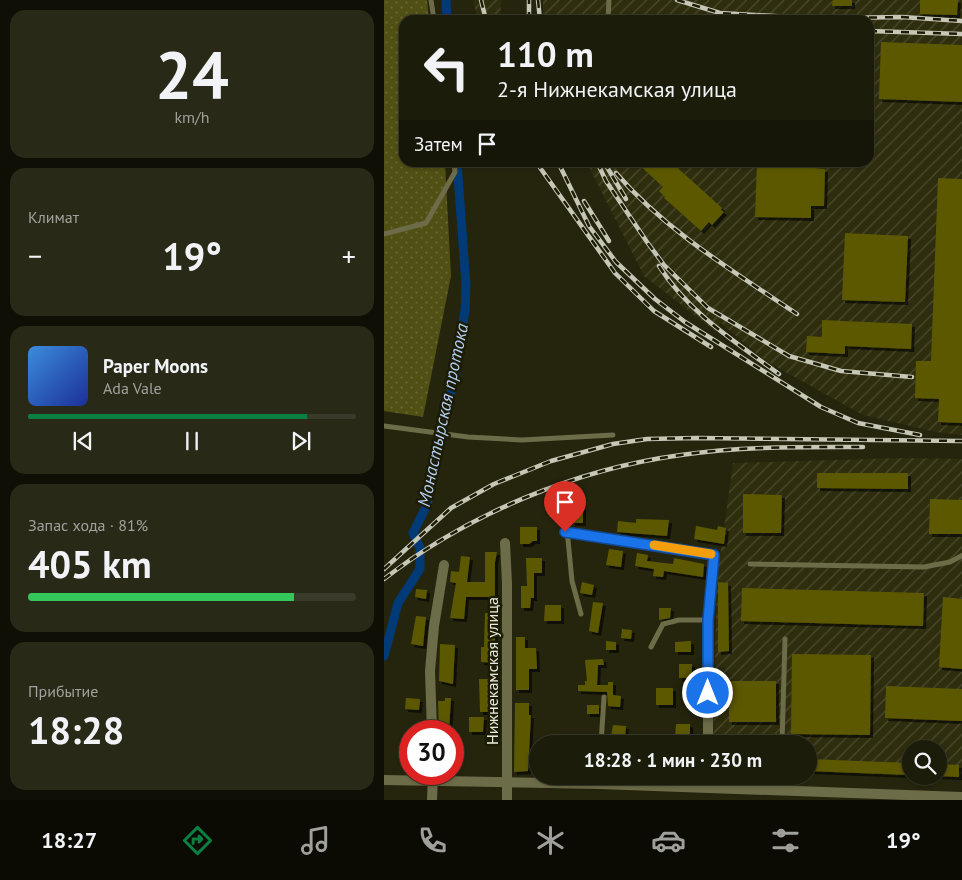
<!DOCTYPE html>
<html lang="ru">
<meta charset="utf-8">
<style>
:root{--surface:#1c1c0a;--page:#292918;--text:#f1f3f6;--muted:#a0a19c;--line:#3a3a2b;--accent:#0b8043}
body{margin:0;font-family:"PT Sans",sans-serif;background:var(--page);color:var(--text);height:100vh;display:flex;flex-direction:column;font-size:19px;white-space:nowrap}
*{box-sizing:border-box;margin:0}
p{font-size:16px;color:var(--muted)}
.icon{flex:none;width:28px;height:28px;fill:none;stroke:currentColor;stroke-width:2;stroke-linecap:round;stroke-linejoin:round}
.map{position:relative;flex:1;overflow:hidden}
.sheet{display:flex;flex-direction:column;gap:10px;padding:10px;background:#0f0f06;width:384px}
.sheet>*{flex:none}
.guide{position:absolute;left:15px;top:15px;width:475px;height:152px;border-radius:15px;box-shadow:0 1px 4px #0004,0 0 0 1px var(--line);background:#1c1c0a;color:var(--text);overflow:hidden}
.tools{position:absolute;left:518px;top:740px;display:grid;gap:10px}
.tools a{display:grid;place-items:center;width:45px;height:45px;border-radius:50%;background:var(--surface);box-shadow:0 1px 4px #0004,0 0 0 1px var(--line);font-size:25px}
.speed{position:absolute;left:15px;top:720px;display:flex;gap:10px;font-size:25px;font-weight:700;text-align:center}
.speed>*{display:grid;place-content:center;width:65px;height:65px;border-radius:50%;background:var(--surface);box-shadow:0 1px 4px #0004,0 0 0 1px var(--line);line-height:1}
.speed .limit{border:8px solid #d22;background:#fff;color:#111}
.pin{position:absolute;display:grid;place-items:center;width:42px;height:42px;color:#fff;margin:-51px -21px;border-radius:50% 50% 50% 0;rotate:-45deg;box-shadow:0 0 5px #0007}
.pin .icon{rotate:45deg}
.me{position:absolute;width:55px;margin:-28px;rotate:0deg;stroke-linejoin:round;filter:drop-shadow(0 0 4px #0008)}
.turn{display:flex;align-items:center;gap:18px;height:105px;padding:0 15px;font-size:22px}
.turn .icon{width:65px;height:65px;stroke-width:2.5}
.turn b{display:block;font-size:35px;line-height:42px}
.then{display:flex;align-items:center;height:48px;padding:0 15px;background:#0003;gap:10px;font-size:19px}
.big{font-size:38px;font-weight:600;line-height:1.1}
.sheet .card{flex:1;display:flex;flex-direction:column;justify-content:center;gap:8px;min-width:0;padding:0 18px;border-radius:15px;background:var(--page)}
.sheet .dial{align-items:center;gap:0}
.dial b{font-size:65px;line-height:1}
.song{display:flex;align-items:center;gap:15px}
.cover{width:60px;height:60px;border-radius:8px;background:linear-gradient(135deg,hsl(210 70% 55%),hsl(230 70% 35%))}
.played{height:5px;border-radius:2px;background:linear-gradient(90deg,var(--accent) 85%,var(--line) 85%)}
.keys{display:flex;justify-content:space-around;direction:ltr}
.heat{display:flex;justify-content:space-between;align-items:center;font-size:28px;direction:ltr}
.charge{height:8px;border-radius:4px;background:linear-gradient(90deg,#34c759 81%,var(--line) 0)}
.trip{position:absolute;left:145px;top:735px;width:288px;height:50px;border-radius:25px;background:var(--surface);box-shadow:0 1px 4px #0004,0 0 0 1px var(--line);font-weight:600;line-height:50px;text-align:center}
.tabs{display:flex;height:80px;justify-content:space-around;align-items:center;background:#0b0b04;color:var(--muted)}
.tabs .icon{width:35px;height:35px}
.tabs .active{color:var(--accent)}
.tabs b{font-size:22px;color:var(--text)}
main{display:flex;flex:1;min-height:0}
.map>svg:first-child{display:block}
</style>
<main>
<section class="sheet">
<div class="card dial"><b>24</b><p>km/h</p></div>
<div class="card"><p>Климат</p>
<div class="heat"><a>−</a><b class="big">19°</b><a>+</a></div>
</div>
<div class="card">
<div class="song"><i class="cover"></i><div><b>Paper Moons</b><p>Ada Vale</p></div></div>
<div class="played"></div>
<div class="keys"><svg class="icon" aria-label="previous" viewBox="0 0 24 24"><path d="M18 5L8 12l10 7zM5 5v14"/></svg><svg class="icon" aria-label="pause" viewBox="0 0 24 24"><path d="M8 5v14M16 5v14"/></svg><svg class="icon" aria-label="next" viewBox="0 0 24 24"><path d="M6 5l10 7-10 7zM19 5v14"/></svg></div>
</div>
<div class="card"><p>Запас хода · 81%</p><b class="big">405 km</b><div class="charge"></div></div>
<div class="card"><p>Прибытие</p><b class="big">18:28</b></div>
</section>
<div class="map">
<svg width="579" height="800" viewBox="0 0 579 800">
<defs>
<pattern id="industrial-furrows" width="10" height="10" patternUnits="userSpaceOnUse" patternTransform="scale(1.25)"><rect width="10" height="10" fill="#2e2d0e"/><path d="M-1 1l2-2M0 10L10 0M9 11l2-2" fill="none" stroke="#4c4b30"/></pattern>
<pattern id="park-dots" width="8" height="8" patternUnits="userSpaceOnUse" patternTransform="scale(1.25)"><rect width="8" height="8" fill="#504f14"/><path d="M2 2h.1M6 6h.1" fill="none" stroke="#696836" stroke-width="1.8" stroke-linecap="round"/></pattern>
<filter id="shadow"><feDropShadow dx="3" dy="3" stdDeviation="0" flood-color="#0009"/></filter>
</defs>
<rect width="100%" height="100%" fill="#25250e"/>
<!-- industrial -->
<g fill="url(#industrial-furrows)" fill-rule="evenodd">
<polygon points="89,0 117,0 116,20 94,20"/>
<polygon points="159,0 578,0 578,435 552,432 479,415 380,360 337,323 331,331 260,276 203,163 485,162 485,20 159,20"/>
<path d="M516,458L578,459V779L424,772V744H329L333,579L349,463ZM526,749H554V776H526Z"/>
</g>
<!-- park -->
<polygon fill="url(#park-dots)" points="0,0 43,0 45,20 20,20 20,162 61,163 67,276 39,417 0,411"/>
<g fill="none" stroke-linecap="round" stroke-linejoin="round">
<!-- canal -->
<g stroke="#003a77" stroke-width="9">
<polyline points="62,0 63,20"/>
<polyline points="0,656 14,603 36,569 36,548 29,533 43,505 71,374 81,310 82,285 73,162"/>
</g>
</g>
<!-- building -->
<g fill="#5b5906" filter="url(#shadow)">
<polygon points="449,0 468,0 468,6 448,6"/>
<polygon points="536,0 574,0 573,15 536,14"/>
<polygon points="497,42 579,45 579,102 495,99"/>
<polygon points="252,162 287,162 338,208 337,210 340,212 328,225 325,222 317,231 280,198 281,197 275,191 279,187"/>
<polygon points="373,162 430,162 430,168 441,169 440,206 427,206 427,218 371,217"/>
<polygon points="554,178 579,179 579,423 554,422 555,399 531,398 532,361 547,361"/>
<polygon points="461,233 524,236 521,302 458,300"/>
<polygon points="438,320 528,324 527,349 461,346 461,354 422,352 423,336 438,337"/>
<polygon points="433,473 524,473 524,489 433,488"/>
<polygon points="359,494 398,495 397,533 359,533"/>
<polygon points="546,499 579,500 579,534 545,534"/>
<rect x="188" y="503" width="11" height="20"/>
<polygon points="252,519 285,520 283,536 233,532 234,521 252,523"/>
<polygon points="312,526 333,530 334,526 342,528 340,544 310,539"/>
<polygon points="136,527 153,527 153,541 149,541 145,544 136,544"/>
<polygon points="225,549 239,551 237,567 222,565"/>
<polygon points="101,552 113,552 111,562 111,663 97,662 97,647 100,647 101,613 104,613 105,597 82,597 80,619 66,618 72,583 66,582 67,571 75,572 77,556 86,557 83,582 101,582"/>
<polygon points="253,553 264,555 263,561 289,564 290,558 320,564 319,577 280,571 279,577 269,576 270,569 251,566"/>
<polygon points="142,558 158,558 158,573 150,573 150,598 147,598 146,608 137,608 137,586 143,586"/>
<polygon points="198,582 210,585 208,595 196,593"/>
<polygon points="334,582 344,583 345,651 334,652"/>
<polygon points="358,588 540,593 539,626 357,621"/>
<polygon points="32,589 43,590 42,599 31,597"/>
<polygon points="559,597 579,599 579,669 555,667"/>
<polygon points="209,602 219,603 214,633 205,631"/>
<polygon points="161,605 177,605 177,621 160,621"/>
<polygon points="275,608 287,608 286,618 275,620"/>
<polygon points="32,616 42,617 39,646 27,644"/>
<polygon points="238,629 248,630 247,639 237,638"/>
<polygon points="132,637 141,637 141,648 152,648 153,669 145,669 145,690 132,690"/>
<polygon points="222,641 232,642 232,650 222,650"/>
<polygon points="307,641 307,652 291,652 291,642"/>
<polygon points="56,644 71,645 69,684 55,681"/>
<polygon points="408,654 487,655 486,735 407,734"/>
<polygon points="219,659 220,665 214,665 213,685 224,685 224,682 229,682 229,695 237,696 236,707 224,706 223,692 194,691 194,685 201,685 201,681 203,681 201,660"/>
<rect x="295" y="664" width="13" height="14"/>
<polygon points="95,679 109,679 109,712 96,712"/>
<rect x="345" y="681" width="47" height="41"/>
<polygon points="502,686 579,689 579,721 501,718"/>
<rect x="272" y="688" width="17" height="17"/>
<polygon points="22,698 36,699 35,710 21,709"/>
<polygon points="61,698 67,698 65,731 55,731 54,701 61,701"/>
<polygon points="131,703 145,703 145,715 147,715 144,771 130,772"/>
<rect x="203" y="705" width="12" height="9"/>
<polygon points="85,717 100,717 99,732 85,732"/>
<polygon points="292,724 306,724 306,737 291,737"/>
<polygon points="229,725 242,726 241,738 227,737"/>
<polygon points="424,759 526,763 526,775 424,771"/>
<polygon points="554,764 575,765 575,777 554,776"/>
</g>
<g fill="none" stroke-linecap="round" stroke-linejoin="round">
<!-- lane -->
<g stroke="#6c6c48" stroke-width="5">
<polyline points="47,0 50,20"/>
<polyline points="224,20 225,0"/>
<polyline points="0,234 42,223 71,172 70,162"/>
<polyline points="0,426 84,437 138,440 229,435"/>
<polyline points="181,509 188,581 197,614"/>
<polyline points="366,564 540,567 566,562 579,555"/>
<polyline points="267,647 279,624 295,620 324,620"/>
<polyline points="217,744 220,697"/>
<polyline points="398,744 401,639"/>
<polyline points="397,776 397,790"/>
</g>
<!-- street -->
<g stroke="#6c6c48" stroke-width="10">
<polyline points="181,532 330,555 324,620 324,744"/>
<polyline points="121,543 123,583 123,800"/>
<polyline points="48,731 46,671 50,626 60,565"/>
<polyline points="325,776 326,788"/>
<polyline points="0,780 215,784 579,797"/>
<polyline points="48,800 49,774"/>
</g>
<defs>
<g id="rail">
<polyline points="97,0 102,20"/>
<polyline points="154,0 156,20"/>
<polyline points="293,0 336,13 460,20"/>
<polyline points="453,18 518,17 579,21"/>
<polyline points="145,20 145,0"/>
<polyline points="485,31 579,34"/>
<polyline points="152,162 231,273 270,311 327,347"/>
<polyline points="174,162 205,226 232,262 271,299 301,322 437,407 474,423 536,435"/>
<polyline points="213,162 222,181 263,242 280,265 324,308 405,356 457,371 528,377"/>
<polyline points="220,162 242,199"/>
<path d="M232,173C282,231 349,271 413,314"/>
<polyline points="200,201 225,241"/>
<path d="M275,266C305,313 350,341 395,374"/>
<polyline points="0,569 67,508 110,484 167,461 229,444 263,439 313,438 579,441"/>
<path d="M0,579C84,514 192,469 297,455C357,446 418,447 479,447"/>
</g>
</defs>
<!-- rail casing -->
<use href="#rail" stroke="#c7c7b7" stroke-width="4.5"/>
<!-- rail -->
<use href="#rail" stroke="#1c1c05" stroke-width="2.5" stroke-dasharray="8" stroke-linecap="butt"/>
</g>
<g fill="none" stroke-linecap="round" stroke-linejoin="round">
<defs>
<polyline id="route" points="181,532 330,555 324,620 324,693"/>
</defs>
<!-- route casing -->
<use href="#route" stroke="#114b97" stroke-width="12"/>
<!-- route -->
<use href="#route" stroke="#1a73e8" stroke-width="9"/>
<!-- slow -->
<polyline stroke="#f59e0b" stroke-width="9" points="270,545 327,554"/>
</g>
<g text-anchor="middle" stroke-width="5" stroke-linejoin="round" paint-order="stroke">
<!-- street labels -->
<g font-size="16" fill="#e8e9da" stroke="#1c1c05">
<text transform="translate(108 671) rotate(-90)" y="6">Нижнекамская улица</text>
</g>
<!-- water labels -->
<g font-size="18" font-style="italic" fill="#b4cff4" stroke="#1c1c05">
<text transform="translate(59 415) rotate(-78)" y="6">Монастырская протока</text>
</g>
</g>
</svg>
<div class="tools">
<a><svg class="icon" aria-label="search" viewBox="0 0 24 24"><circle cx="10" cy="10" r="6"/><path d="M15 15l6 6"/></svg></a>
</div>
<div class="speed"><div class="limit">30</div></div>
<div class="pin" style="left:181px;top:532px;background:#d93025"><svg class="icon" aria-label="arrive" viewBox="0 0 24 24"><path d="M6 21V4h12l-3 4 3 4H6"/></svg></div>
<svg class="me" style="left:324px;top:693px" viewBox="-20 -20 40 40"><circle r="17" fill="#1a73e8" stroke="#fff" stroke-width="3"/><path d="M0-11L8 9 0 5-8 9z" fill="#fff"/></svg>
<div class="trip">18:28 · 1 мин · 230 m</div>
<div class="guide">
<div class="turn"><svg class="icon" aria-label="left" viewBox="0 0 24 24"><path d="M17 20v-9H6M10 6l-5 5 5 5"/></svg><div><b>110 m</b>2-я Нижнекамская улица</div></div>
<div class="then">Затем<svg class="icon" aria-label="arrive" viewBox="0 0 24 24"><path d="M6 21V4h12l-3 4 3 4H6"/></svg></div>
</div>
</div>
</main>
<nav class="tabs">
<b>18:27</b>
<svg class="icon active" aria-label="directions" viewBox="0 0 24 24"><path d="M12 3l9 9-9 9-9-9zM9 14v-3h6M13 9l2 2-2 2"/></svg>
<svg class="icon" aria-label="music" viewBox="0 0 24 24"><path d="M9 18V5l10-2v13"/><circle cx="6" cy="18" r="3"/><circle cx="16" cy="16" r="3"/></svg>
<svg class="icon" aria-label="phone" viewBox="0 0 24 24"><path d="M5 4h4l2 5-3 2q2 4 5 5l2-3 5 2v4C11 20 4 13 5 4z"/></svg>
<svg class="icon" aria-label="climate" viewBox="0 0 24 24"><path d="M12 3v18M4 7l16 10M4 17L20 7"/></svg>
<svg class="icon" aria-label="car" viewBox="0 0 24 24"><path d="M5 17H2v-5l4-1 3-4h7l3 4 3 1v5h-3M9 17h6M6 11h13"/><circle cx="7" cy="17" r="2"/><circle cx="17" cy="17" r="2"/></svg>
<svg class="icon" aria-label="filters" viewBox="0 0 24 24"><path d="M4 7h16M4 17h16"/><circle cx="9" cy="7" r="2"/><circle cx="15" cy="17" r="2"/></svg>
<b>19°</b>
</nav>
